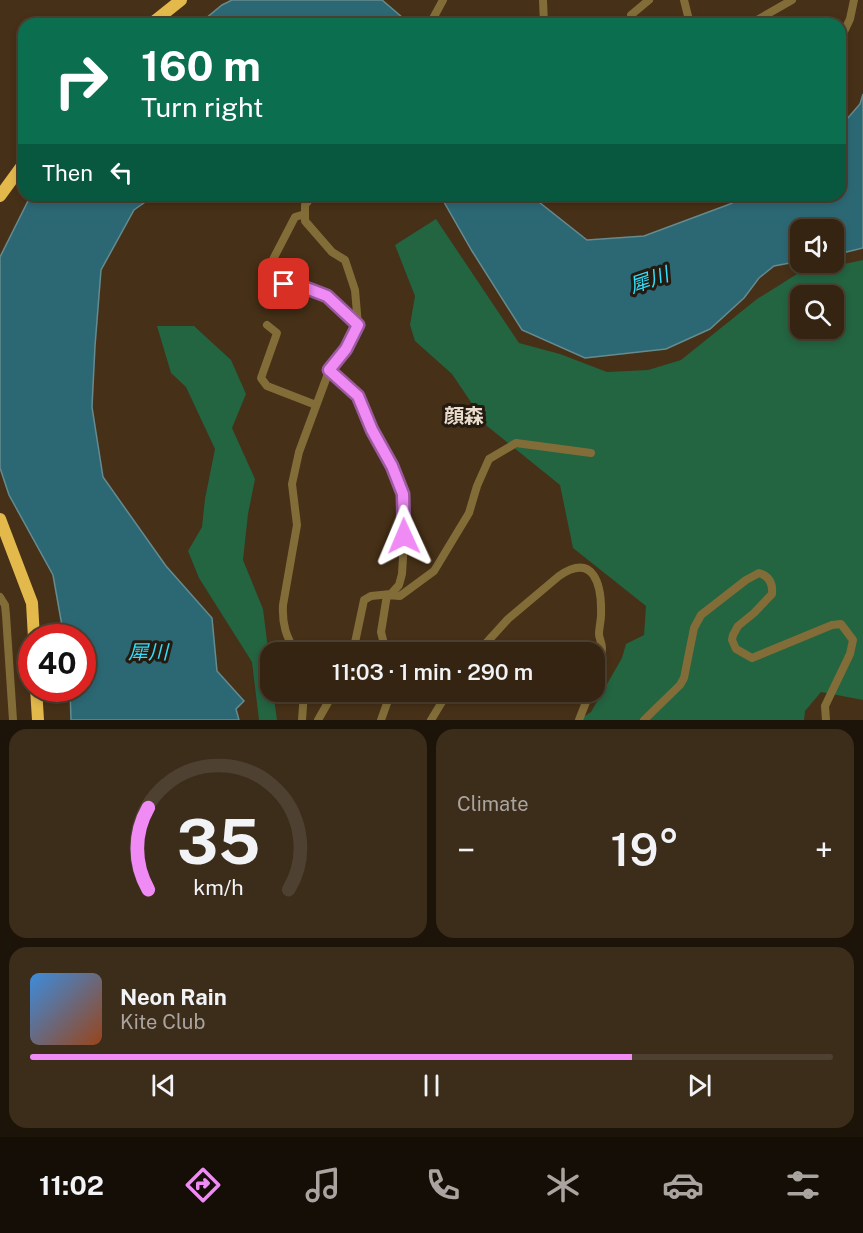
<!DOCTYPE html>
<meta charset="utf-8">
<style>
:root{--surface:#342411;--page:#3c2c1a;--text:#f1f3f6;--muted:#a9a49f;--line:#4e4131;--accent:#f08bf6}
body{margin:0;font-family:"Public Sans","Noto Sans JP",sans-serif;background:var(--page);color:var(--text);height:100vh;display:flex;flex-direction:column;font-size:22px;white-space:nowrap}
*{box-sizing:border-box;margin:0}
p{font-size:20px;color:var(--muted)}
.icon{flex:none;width:33px;height:33px;fill:none;stroke:currentColor;stroke-width:2;stroke-linecap:round;stroke-linejoin:round}
.map{position:relative;height:720px;overflow:hidden}
.sheet{display:flex;flex-direction:column;gap:9px;padding:9px;background:#1d1409;flex:1}
.sheet>*{flex:none}
.banner{position:absolute;left:18px;top:18px;width:828px;height:183px;border-radius:18px;box-shadow:0 3px 9px #0003,0 0 0 2px var(--line);background:#0b6e4f;color:#fff;overflow:hidden}
.tools{position:absolute;left:790px;top:219px;display:grid;gap:12px}
.tools a{display:grid;place-items:center;width:54px;height:54px;border-radius:12px;background:var(--surface);box-shadow:0 3px 9px #0003,0 0 0 2px var(--line);font-size:30px}
.speed{position:absolute;left:18px;top:624px;display:flex;gap:12px;font-size:30px;font-weight:700;text-align:center}
.speed>*{display:grid;place-content:center;width:78px;height:78px;border-radius:50%;background:var(--surface);box-shadow:0 3px 9px #0003,0 0 0 2px var(--line);line-height:1}
.speed .limit{border:9px solid #d22;background:#fff;color:#111}
.pin{position:absolute;display:grid;place-items:center;width:51px;height:51px;color:#fff;margin:-26px;border-radius:12px;box-shadow:0 3px 9px #0006}
.me{position:absolute;width:66px;margin:-33px;rotate:359deg;stroke-linejoin:round;filter:drop-shadow(0 0 4px #0008)}
.turn{display:flex;align-items:center;gap:21px;height:126px;padding:0 24px;font-size:27px}
.turn .icon{width:78px;height:78px;stroke-width:2.5}
.turn b{display:block;font-size:42px;line-height:51px}
.then{display:flex;align-items:center;height:57px;padding:0 24px;background:#0003;gap:12px;font-size:22px}
.big{font-size:45px;font-weight:600;line-height:1.1}
.sheet .card{flex:1;display:flex;flex-direction:column;justify-content:center;gap:9px;min-width:0;padding:0 21px;border-radius:18px;background:var(--page)}
.sheet .dial{align-items:center;gap:0}
.dial svg{height:156px;overflow:visible;fill:none;stroke:var(--line);stroke-width:7;stroke-linecap:round;text-anchor:middle}
.dial text{fill:var(--text);stroke:none}
.song{display:flex;align-items:center;gap:18px}
.cover{width:72px;height:72px;border-radius:9px;background:linear-gradient(135deg,hsl(210 70% 55%),hsl(20 70% 35%))}
.played{height:6px;border-radius:3px;background:linear-gradient(90deg,var(--accent) 75%,var(--line) 75%)}
.keys{display:flex;justify-content:space-around;direction:ltr}
.heat{display:flex;justify-content:space-between;align-items:center;font-size:33px;direction:ltr}
.sheet .tiles{flex:1;display:grid;gap:9px;grid-template-columns:1fr 1fr}
.card:last-child{grid-column:span 2}
.trip{position:absolute;left:260px;top:642px;width:345px;height:60px;border-radius:18px;background:var(--surface);box-shadow:0 3px 9px #0003,0 0 0 2px var(--line);font-weight:600;line-height:60px;text-align:center}
.tabs{display:flex;height:96px;justify-content:space-around;align-items:center;background:#150e07;color:var(--muted)}
.tabs .icon{width:42px;height:42px}
.tabs .selected{color:var(--accent)}
.tabs b{font-size:27px;color:var(--text)}
.map>svg:first-child{display:block}
</style>
<div class="map">
<svg width="863" height="720" viewBox="0 0 863 720">
<rect width="100%" height="100%" fill="#463017"/>
<!-- green -->
<g fill="#236441" fill-rule="evenodd">
<path d="M436,219L519,343L560,354L607,372L648,370L681,360L757,299L797,274L863,260V700L821,692L805,711L804,720H579L591,712L622,658L626,644L644,635L646,606L573,548L560,485L487,426L452,374L415,341L410,325L415,296L395,245ZM801,296H834V328H801Z"/>
<polygon points="157,326 194,326 231,360 246,394 232,428 255,479 248,514 243,560 263,609 270,665 270,692 273,692 277,720 259,720 252,662 199,578 188,551 202,527 205,499 215,449 186,387 171,373"/>
</g>
<!-- water -->
<g fill="#2c6874" stroke="#658b8f" stroke-width="1.5">
<polygon points="232,0 382,0 410,24 199,24 222,5"/>
<polygon points="863,94 863,248 834,255 834,230 801,230 801,261 774,266 759,278 744,298 710,329 666,349 585,358 522,330 472,251 440,195 530,195 587,240 644,236 730,204 747,195 840,195 840,127 860,104"/>
<polygon points="31,195 155,195 134,210 101,270 95,346 92,407 103,477 166,566 212,618 217,671 244,701 236,709 239,720 71,720 70,689 82,688 82,638 64,637 53,575 9,495 0,468 0,257"/>
</g>
<g fill="none" stroke-linecap="round" stroke-linejoin="round">
<!-- minor -->
<g stroke="#826d39" stroke-width="8">
<polyline points="543,0 544,24"/>
<polyline points="684,0 690,24"/>
<polyline points="430,24 443,0"/>
<polyline points="633,24 631,15 649,0"/>
<polyline points="750,24 792,0"/>
<polyline points="840,40 850,19 854,0"/>
<polyline points="313,195 305,205 305,221 332,252 345,260 355,290 358,325 346,349 329,371 358,396 403,494 405,524 402,574 399,585 391,594 371,596 364,600 353,652"/>
<polyline points="305,214 295,217 267,271 266,281 301,286 327,295 358,325"/>
<polyline points="267,325 277,333 261,378 267,386 316,405"/>
<polyline points="0,597 5,605 6,615 13,720"/>
<path d="M296,652C286,637 282,624 283,605L297,525L292,484L299,452L329,371"/>
<polyline points="386,652 381,632 387,595 400,596 434,571 469,513 477,486 489,459 516,443 591,453"/>
<path d="M478,652L508,619L559,576C594,552 602,585 601,615C601,621 599,628 599,634C599,638 602,643 602,648C602,659 598,670 594,680"/>
<polyline points="302,720 304,692"/>
<polyline points="318,720 334,692"/>
<polyline points="381,720 391,692"/>
<polyline points="431,720 448,692"/>
<polyline points="579,720 590,692"/>
<path d="M644,720L680,685L684,678L694,628L701,615L746,580L759,573C769,576 773,583 772,594L754,613L738,626L733,635L732,640L736,649L752,658L832,625L841,624L853,640L850,654L825,706L826,720"/>
</g>
<!-- highway -->
<g stroke="#e3b94c" stroke-width="12">
<polyline points="151,24 181,0"/>
<polyline points="0,196 24,163"/>
<polyline points="0,519 32,603 34,638"/>
<polyline points="36,688 38,720"/>
</g>
</g>
<g fill="none" stroke-linecap="round" stroke-linejoin="round">
<defs>
<polyline id="route" points="284,284 301,286 327,296 358,325 346,349 329,370 358,396 372,430 392,466 403,494 404,536"/>
</defs>
<!-- route casing -->
<use href="#route" stroke="#9c5aa0" stroke-width="15"/>
<!-- route -->
<use href="#route" stroke="#f08bf6" stroke-width="10"/>
</g>
<g text-anchor="middle" stroke-width="6" stroke-linejoin="round" paint-order="stroke">
<!-- water labels -->
<g font-size="20" font-style="italic" fill="#31dffc" stroke="#241a10">
<text transform="translate(649 280) rotate(-19)" y="7">犀川</text>
<text x="148" y="659">犀川</text>
</g>
<!-- neighbourhood labels -->
<g font-size="20" font-weight="bold" fill="#ebddce" stroke="#241a10">
<text x="464" y="423">顔森</text>
</g>
</g>
</svg>
<div class="tools">
<a><svg class="icon" aria-label="sound" viewBox="0 0 24 24"><path d="M4 9h4l5-4v14l-5-4H4zM17 9q2 3 0 6"/></svg></a>
<a><svg class="icon" aria-label="search" viewBox="0 0 24 24"><circle cx="10" cy="10" r="6"/><path d="M15 15l6 6"/></svg></a>
</div>
<div class="speed"><div class="limit">40</div></div>
<div class="pin" style="left:284px;top:284px;background:#d93025"><svg class="icon" aria-label="arrive" viewBox="0 0 24 24"><path d="M6 21V4h12l-3 4 3 4H6"/></svg></div>
<svg class="me" style="left:404px;top:536px" viewBox="-20 -20 40 40"><path d="M0-17L14 15 0 8-14 15z" fill="#f08bf6" stroke="#fff" stroke-width="4"/></svg>
<div class="trip">11:03 · 1 min · 290 m</div>
<div class="banner">
<div class="turn"><svg class="icon" aria-label="right" viewBox="0 0 24 24"><path d="M7 20v-9h11M14 6l5 5-5 5"/></svg><div><b>160 m</b>Turn right</div></div>
<div class="then">Then<svg class="icon" aria-label="left" viewBox="0 0 24 24"><path d="M17 20v-9H6M10 6l-5 5 5 5"/></svg></div>
</div>
</div>
<section class="sheet">
<div class="tiles">
<div class="card dial"><svg viewBox="0 0 100 80">
<path d="M14 69A42 42 0 1 1 86 69"/>
<path d="M14 69A42 42 0 0 1 14 27" stroke="#f08bf6"/>
<text x="50" y="56" font-size="32" font-weight="700">35</text>
<text x="50" y="72" font-size="11">km/h</text>
</svg></div>
<div class="card"><p>Climate</p>
<div class="heat"><a>−</a><b class="big">19°</b><a>+</a></div>
</div>
<div class="card">
<div class="song"><i class="cover"></i><div><b>Neon Rain</b><p>Kite Club</p></div></div>
<div class="played"></div>
<div class="keys"><svg class="icon" aria-label="previous" viewBox="0 0 24 24"><path d="M18 5L8 12l10 7zM5 5v14"/></svg><svg class="icon" aria-label="pause" viewBox="0 0 24 24"><path d="M8 5v14M16 5v14"/></svg><svg class="icon" aria-label="next" viewBox="0 0 24 24"><path d="M6 5l10 7-10 7zM19 5v14"/></svg></div>
</div>
</div>
</section>
<nav class="tabs">
<b>11:02</b>
<svg class="icon selected" aria-label="directions" viewBox="0 0 24 24"><path d="M12 3l9 9-9 9-9-9zM9 14v-3h6M13 9l2 2-2 2"/></svg>
<svg class="icon" aria-label="music" viewBox="0 0 24 24"><path d="M9 18V5l10-2v13"/><circle cx="6" cy="18" r="3"/><circle cx="16" cy="16" r="3"/></svg>
<svg class="icon" aria-label="phone" viewBox="0 0 24 24"><path d="M5 4h4l2 5-3 2q2 4 5 5l2-3 5 2v4C11 20 4 13 5 4z"/></svg>
<svg class="icon" aria-label="climate" viewBox="0 0 24 24"><path d="M12 3v18M4 7l16 10M4 17L20 7"/></svg>
<svg class="icon" aria-label="car" viewBox="0 0 24 24"><path d="M5 17H2v-5l4-1 3-4h7l3 4 3 1v5h-3M9 17h6M6 11h13"/><circle cx="7" cy="17" r="2"/><circle cx="17" cy="17" r="2"/></svg>
<svg class="icon" aria-label="filters" viewBox="0 0 24 24"><path d="M4 7h16M4 17h16"/><circle cx="9" cy="7" r="2"/><circle cx="15" cy="17" r="2"/></svg>
</nav>
